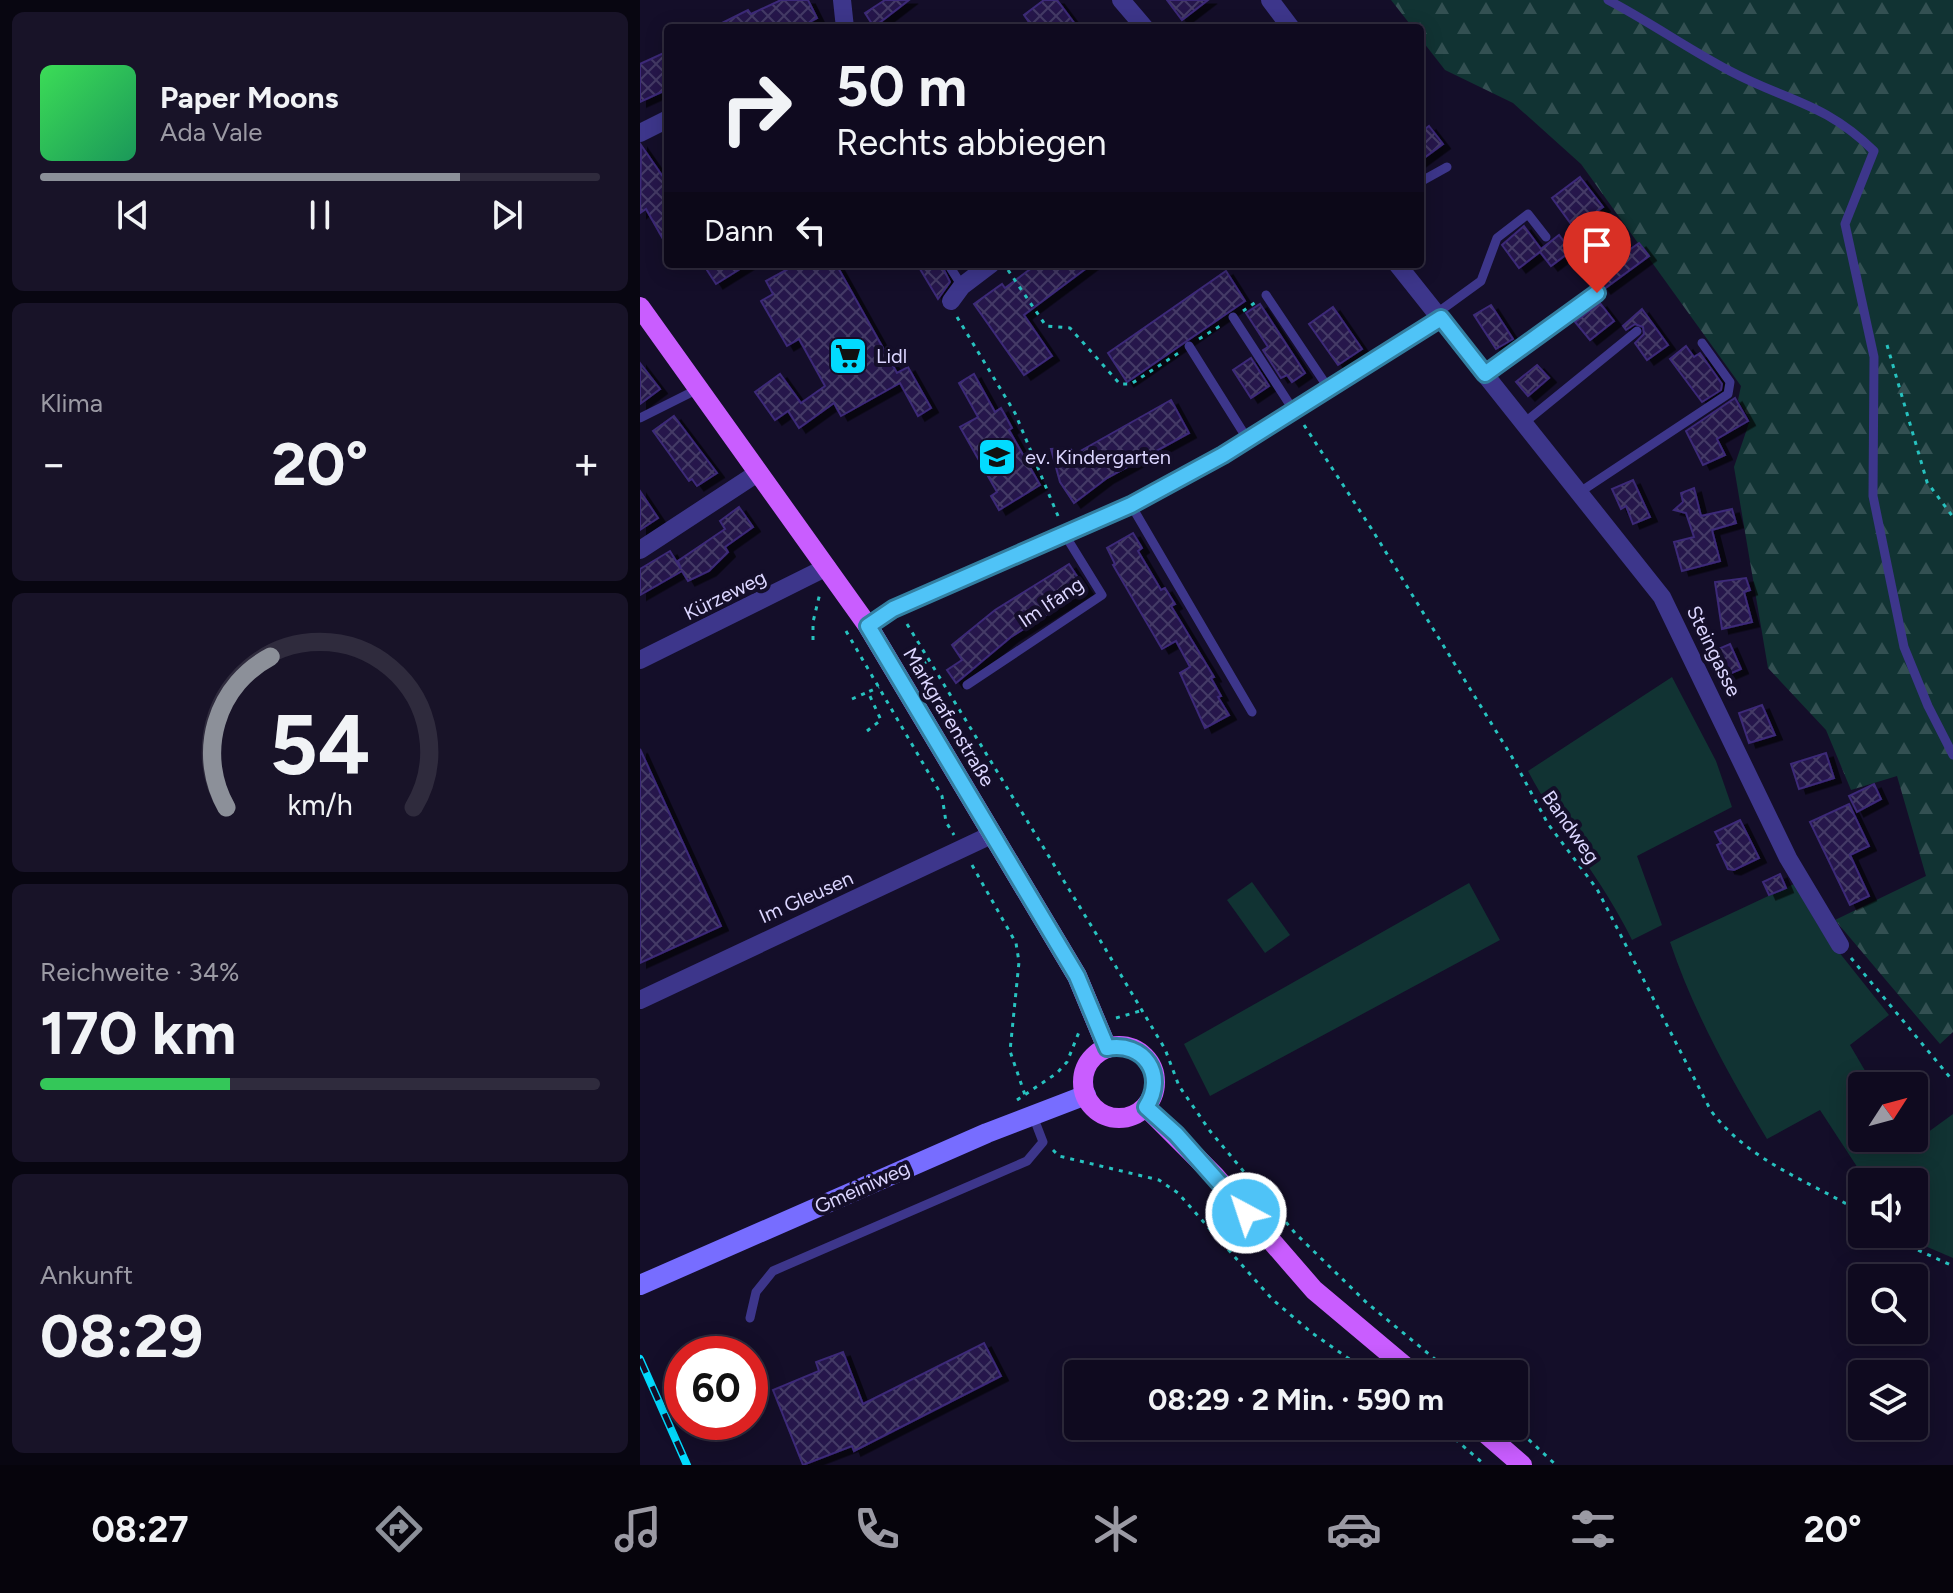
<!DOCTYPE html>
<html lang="de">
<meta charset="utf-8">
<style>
:root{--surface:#0f0a1f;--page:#181328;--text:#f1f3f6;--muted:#9b9aa4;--line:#2f2b3d;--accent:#8c9099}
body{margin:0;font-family:Figtree,sans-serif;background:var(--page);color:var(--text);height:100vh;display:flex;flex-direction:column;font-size:30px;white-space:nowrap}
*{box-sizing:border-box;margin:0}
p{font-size:26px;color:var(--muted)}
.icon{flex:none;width:44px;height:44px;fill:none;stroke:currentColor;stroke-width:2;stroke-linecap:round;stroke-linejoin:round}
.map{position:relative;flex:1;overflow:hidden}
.details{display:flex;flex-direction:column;gap:12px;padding:12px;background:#080611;width:640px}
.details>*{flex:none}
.guide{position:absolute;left:24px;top:24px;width:760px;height:244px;border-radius:8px;box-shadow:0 4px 20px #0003,0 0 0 2px var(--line);background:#0f0a1f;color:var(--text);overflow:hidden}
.needle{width:52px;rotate:54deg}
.fabs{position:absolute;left:1208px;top:1072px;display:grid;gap:16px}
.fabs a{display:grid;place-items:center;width:80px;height:80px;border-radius:8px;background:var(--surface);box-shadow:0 4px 20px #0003,0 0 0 2px var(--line);font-size:40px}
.speed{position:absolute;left:24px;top:1336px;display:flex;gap:16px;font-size:40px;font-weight:700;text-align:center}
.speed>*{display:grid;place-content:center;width:104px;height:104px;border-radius:50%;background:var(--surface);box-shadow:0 4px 20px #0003,0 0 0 2px var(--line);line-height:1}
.speed .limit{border:12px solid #d22;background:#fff;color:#111}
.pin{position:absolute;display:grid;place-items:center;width:68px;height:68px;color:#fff;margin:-82px -34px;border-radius:50% 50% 50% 0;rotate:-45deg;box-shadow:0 0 8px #0007}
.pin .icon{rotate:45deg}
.me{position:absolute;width:88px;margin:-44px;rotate:320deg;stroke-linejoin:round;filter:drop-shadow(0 0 6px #0008)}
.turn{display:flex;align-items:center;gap:28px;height:168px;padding:0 40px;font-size:36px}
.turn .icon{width:104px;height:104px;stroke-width:2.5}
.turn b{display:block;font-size:56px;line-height:68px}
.then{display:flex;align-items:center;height:76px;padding:0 40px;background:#0003;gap:16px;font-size:30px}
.big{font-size:60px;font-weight:700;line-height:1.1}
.details .tile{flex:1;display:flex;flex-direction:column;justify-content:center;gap:12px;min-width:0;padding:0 28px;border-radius:12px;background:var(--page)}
.details .dial{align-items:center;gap:0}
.dial svg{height:208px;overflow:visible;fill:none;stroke:var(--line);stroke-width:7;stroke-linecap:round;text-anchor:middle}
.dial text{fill:var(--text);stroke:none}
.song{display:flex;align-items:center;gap:24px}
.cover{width:96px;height:96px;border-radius:12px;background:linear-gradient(135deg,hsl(130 70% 55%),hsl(150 70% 35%))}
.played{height:8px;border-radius:4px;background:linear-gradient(90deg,var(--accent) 75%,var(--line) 75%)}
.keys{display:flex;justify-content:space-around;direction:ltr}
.heat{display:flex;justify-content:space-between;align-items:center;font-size:44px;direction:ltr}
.charge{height:12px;border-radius:6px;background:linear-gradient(90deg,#34c759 34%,var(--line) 0)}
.trip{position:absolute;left:424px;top:1360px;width:464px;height:80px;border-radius:8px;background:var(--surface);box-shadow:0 4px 20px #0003,0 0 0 2px var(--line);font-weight:700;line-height:80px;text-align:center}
.menu{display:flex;height:128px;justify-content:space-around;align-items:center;background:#06040c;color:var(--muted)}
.menu .icon{width:56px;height:56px}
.menu .active{color:var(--accent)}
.menu b{font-size:36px;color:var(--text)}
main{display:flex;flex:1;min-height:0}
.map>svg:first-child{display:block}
</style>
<main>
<section class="details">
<div class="tile">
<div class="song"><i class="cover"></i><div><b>Paper Moons</b><p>Ada Vale</p></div></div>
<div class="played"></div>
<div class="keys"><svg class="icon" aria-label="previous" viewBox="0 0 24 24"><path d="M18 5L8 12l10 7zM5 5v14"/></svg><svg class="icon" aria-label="pause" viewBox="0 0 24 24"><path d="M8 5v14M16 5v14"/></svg><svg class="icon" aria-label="next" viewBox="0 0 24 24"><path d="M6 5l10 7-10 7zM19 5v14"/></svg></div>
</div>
<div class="tile"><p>Klima</p>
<div class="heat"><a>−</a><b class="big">20°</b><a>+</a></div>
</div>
<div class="tile dial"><svg viewBox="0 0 100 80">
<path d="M14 69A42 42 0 1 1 86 69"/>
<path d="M14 69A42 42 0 0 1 31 11" stroke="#8c9099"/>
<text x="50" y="56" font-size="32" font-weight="700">54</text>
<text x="50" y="72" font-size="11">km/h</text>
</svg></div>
<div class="tile"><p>Reichweite · 34%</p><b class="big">170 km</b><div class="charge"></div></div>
<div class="tile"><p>Ankunft</p><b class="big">08:29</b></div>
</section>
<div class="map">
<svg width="1313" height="1465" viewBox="0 0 1313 1465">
<defs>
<pattern id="forest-firs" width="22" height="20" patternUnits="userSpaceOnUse" patternTransform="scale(2)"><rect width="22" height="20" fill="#133"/><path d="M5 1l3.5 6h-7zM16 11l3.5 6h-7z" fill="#335052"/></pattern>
<pattern id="building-cross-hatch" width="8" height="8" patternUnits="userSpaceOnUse" patternTransform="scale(2)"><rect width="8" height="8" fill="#25194b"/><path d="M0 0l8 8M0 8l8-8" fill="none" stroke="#443a66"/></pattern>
<filter id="shadow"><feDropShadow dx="7" dy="4.5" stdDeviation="0" flood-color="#0009"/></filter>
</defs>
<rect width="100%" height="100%" fill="#140e29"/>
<!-- forest -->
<polygon fill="url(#forest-firs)" points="751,0 1313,0 1313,1032 1300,1044 1195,920 1286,876 1257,776 1211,790 1186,730 1128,668 1094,467 1110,420 1098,400 1101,386 941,164 873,103 805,70 780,38 780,28 773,28"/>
<!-- green -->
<g fill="#133">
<path d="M1032,677L1076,761L1092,807L997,856L1022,925L992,940C963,880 919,830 888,771Z"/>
<polygon points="612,882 650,935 625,953 587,900"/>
<polygon points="829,883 860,940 570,1096 544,1044"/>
<path d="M1154,884L1179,927L1249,1015L1210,1045L1234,1086H1222V1138H1264L1269,1146L1313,1114V1258L1285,1246L1271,1234L1274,1182H1227L1180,1110L1127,1139C1089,1075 1054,1013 1030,942Z"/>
</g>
<!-- building -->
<g fill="url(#building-cross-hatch)" stroke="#3c2978" stroke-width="2" filter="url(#shadow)">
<polygon points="141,0 168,0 177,18 170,22 173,28 72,28 108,10 111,14"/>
<polygon points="245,0 269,0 234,27 225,13"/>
<polygon points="404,0 417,0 438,28 393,28 384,15"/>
<polygon points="527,0 568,0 542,20"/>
<polygon points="28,51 28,89 0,102 0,64"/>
<polygon points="789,126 803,144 780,161 780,133"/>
<polygon points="1,145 28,184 28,248 6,209 0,213"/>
<polygon points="940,177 963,207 934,228 912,198"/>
<polygon points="884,226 901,249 919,235 931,251 911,266 900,252 879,268 862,245"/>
<polygon points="973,237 977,241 981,238 989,250 999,243 1009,256 964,289 951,271 958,266 949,255"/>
<polygon points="63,264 108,264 76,284"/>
<polygon points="157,264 196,264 257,373 268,367 291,408 278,416 260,383 201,416 194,403 159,428 148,411 135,420 115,392 140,374 161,403 185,386 159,339 147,346 121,301 133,294 126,281"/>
<polygon points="277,264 301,264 310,282 298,299"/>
<polygon points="397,264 452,264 384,315 412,356 384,375 334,304 362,284 365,288"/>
<polygon points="586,271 605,301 487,382 468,353"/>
<polygon points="960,303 974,321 950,340 935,322"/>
<polygon points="620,304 665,373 652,382 647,375 641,378 623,350 628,347 606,313"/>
<polygon points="851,305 873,339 856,349 834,315"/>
<polygon points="693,307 722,349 698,365 669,324"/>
<polygon points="1002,309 1028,345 1007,360 995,343 1004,334 1003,327 995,324 986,330 983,326"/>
<polygon points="1046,346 1054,357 1060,353 1082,384 1081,390 1062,402 1030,359"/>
<polygon points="611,358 629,386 611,398 593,370"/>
<polygon points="0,363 20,389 0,404"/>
<polygon points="897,365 909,378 888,396 876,382"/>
<polygon points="334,374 355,412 361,408 372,428 369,430 400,485 359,510 351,496 357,492 320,427 338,417 319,383"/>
<polygon points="1095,398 1108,421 1077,439 1085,455 1063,465 1046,431"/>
<polygon points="531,400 549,433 467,478 434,503 420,482 411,449 431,448 435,454"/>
<polygon points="34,416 77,473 57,486 52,479 49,481 13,431"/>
<polygon points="993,480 1010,517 993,524 986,506 981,509 972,489"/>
<polygon points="1054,488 1061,516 1092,509 1096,523 1072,530 1080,561 1042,571 1034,542 1054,537 1046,513 1034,510 1043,502 1041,493"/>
<polygon points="0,491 18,518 0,530"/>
<polygon points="99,507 113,527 85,547 88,552 69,571 48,581 42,571 0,595 0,569 30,551 41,569 38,561 85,529 80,521"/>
<polygon points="493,533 502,548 498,551 521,590 525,588 535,604 531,606 574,677 571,678 581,696 578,697 589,715 565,728 540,673 550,667 536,641 522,649 473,565 475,564 467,548"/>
<polygon points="429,564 446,590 371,637 316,683 307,670 322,660 312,645 355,610"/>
<polygon points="1106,578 1110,590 1104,592 1112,622 1082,629 1075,582"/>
<polygon points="1090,644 1101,669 1080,678 1069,653"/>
<polygon points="1122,705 1135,735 1109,743 1099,713"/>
<polygon points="0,749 81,926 0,963"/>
<polygon points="1186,753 1194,778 1159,789 1151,764"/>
<polygon points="1234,784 1241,799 1217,812 1209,796"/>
<polygon points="1209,804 1229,846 1210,855 1229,896 1210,905 1170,822"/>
<polygon points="1100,820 1119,858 1094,870 1088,869 1077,845 1081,843 1075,832"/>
<polygon points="1140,874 1146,888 1129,895 1123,882"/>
<polygon points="344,1343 361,1376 214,1451 212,1446 163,1465 133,1390 179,1371 176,1362 203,1352 223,1404"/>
</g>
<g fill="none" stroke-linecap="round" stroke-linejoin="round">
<!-- path -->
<g stroke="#27c2bf" stroke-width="3" stroke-dasharray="4 6" stroke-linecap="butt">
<polyline points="368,270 406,326 430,328 480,384 491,384 540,352"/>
<polyline points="603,311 616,302"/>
<polyline points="317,317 375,413 418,516"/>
<polyline points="559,339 583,324"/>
<polyline points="1247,345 1287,482 1313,517"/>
<path d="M664,425L731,528L872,757L908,824L957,889L1071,1111C1111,1163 1168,1180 1222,1213"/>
<polyline points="267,624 463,945 525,1049 539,1086 570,1131 655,1233 727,1303 813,1374"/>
<polyline points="206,631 302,796 306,822 314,835"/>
<polyline points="173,640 173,622 180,593"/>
<polyline points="274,669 288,661"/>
<polyline points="212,699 228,692"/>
<polyline points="227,731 241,720 228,692 239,687"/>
<polyline points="332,865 376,943 379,962 370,1051 386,1098"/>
<polyline points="1211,958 1313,1081"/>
<polyline points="476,1018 500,1011"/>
<polyline points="377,1100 417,1073 427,1062 439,1032"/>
<polyline points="413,1150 419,1156 519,1180 538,1193 632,1299 672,1333 731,1374"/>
<polyline points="1253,1234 1269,1246 1313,1266"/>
<polyline points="800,1426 845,1465"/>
<polyline points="874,1426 916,1465"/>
</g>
<!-- lane -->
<g stroke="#3d368b" stroke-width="9">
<path d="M968,0C1010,22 1048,49 1090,71C1146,101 1184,102 1234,151L1205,224L1234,357L1233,496L1264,647L1288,706L1313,755"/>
<polyline points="780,182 807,167"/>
<polyline points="308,264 322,286"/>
<polyline points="626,295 689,389"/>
<polyline points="797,313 841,281 857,238 888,214 906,237"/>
<polyline points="593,317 654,411"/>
<polyline points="549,346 608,440"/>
<polyline points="845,374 957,293"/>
<polyline points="0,418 58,389"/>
<polyline points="884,423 997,331"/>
<polyline points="940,492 1088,394 1090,382 1062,343"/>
<polyline points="491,505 612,712"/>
<polyline points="327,685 462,595 425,535"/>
<polyline points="110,1318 116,1292 133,1271 387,1161 403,1142 393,1116"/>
</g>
<!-- street -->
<g stroke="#3d368b" stroke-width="18">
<polyline points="202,0 205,28"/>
<polyline points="481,0 505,28"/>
<polyline points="630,0 651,28"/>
<polyline points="0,133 28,119"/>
<polyline points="757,264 1022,597 1148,858 1200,945"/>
<polyline points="311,301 322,286 351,264"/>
<polyline points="0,550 119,472"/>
<polyline points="228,626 253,609 491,505 583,455 801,318"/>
<polyline points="0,660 187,567"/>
<polyline points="0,1000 351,835"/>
</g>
<!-- secondary -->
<polyline stroke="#776dff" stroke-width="20" points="0,1285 347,1133 446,1095"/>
<!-- primary -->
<g stroke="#c95dff" stroke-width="20">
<polyline points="0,307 228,626 437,976 467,1048"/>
<circle cx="479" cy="1082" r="36"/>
<polyline points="506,1107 575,1176 674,1290 774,1374"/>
<polyline points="837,1426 882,1465"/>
</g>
<defs>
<polyline id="rail" points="0,1359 47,1465"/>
</defs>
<!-- rail casing -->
<use href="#rail" stroke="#02dbff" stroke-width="8"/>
<!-- rail -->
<use href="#rail" stroke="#140e29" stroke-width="5" stroke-dasharray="15" stroke-linecap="butt"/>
</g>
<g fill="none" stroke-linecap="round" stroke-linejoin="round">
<defs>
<path id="route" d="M606,1213L536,1134L506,1107C527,1075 504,1041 467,1048L437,976L228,626L253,609L491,505L583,455L801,318L845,374L957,293"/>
</defs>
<!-- route casing -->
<use href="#route" stroke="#337fa1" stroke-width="20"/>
<!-- route -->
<use href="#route" stroke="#4fc3f7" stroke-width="14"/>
</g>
<!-- icons -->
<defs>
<symbol id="supermarket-square" viewBox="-11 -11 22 22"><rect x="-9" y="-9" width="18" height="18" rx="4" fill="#02dbff" stroke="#140e29"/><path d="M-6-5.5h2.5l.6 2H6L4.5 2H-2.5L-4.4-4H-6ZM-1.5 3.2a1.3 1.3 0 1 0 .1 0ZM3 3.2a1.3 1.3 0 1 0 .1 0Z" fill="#111"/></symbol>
<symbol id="school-square" viewBox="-11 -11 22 22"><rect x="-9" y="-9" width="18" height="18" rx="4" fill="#02dbff" stroke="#140e29"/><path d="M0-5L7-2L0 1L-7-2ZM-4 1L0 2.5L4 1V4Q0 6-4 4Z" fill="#111"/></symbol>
</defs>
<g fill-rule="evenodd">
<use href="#supermarket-square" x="186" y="334" width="44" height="44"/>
<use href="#school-square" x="335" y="435" width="44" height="44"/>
</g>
<g text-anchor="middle" stroke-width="8" stroke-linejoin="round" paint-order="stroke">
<!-- poi labels -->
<g font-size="20" fill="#dcd6ff" stroke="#140e29" text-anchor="start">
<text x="236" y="363">Lidl</text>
<text x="385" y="464">ev. Kindergarten</text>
</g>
<!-- street labels -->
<g font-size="20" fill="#dcd6ff" stroke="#140e29">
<text transform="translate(85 595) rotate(-26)" y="7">Kürzeweg</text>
<text transform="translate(411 602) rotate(-34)" y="7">Im Ifang</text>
<text transform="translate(1074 651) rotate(64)" y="7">Steingasse</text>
<text transform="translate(309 717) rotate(59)" y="7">Markgrafenstraße</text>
<text transform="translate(931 827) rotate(55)" y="7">Bandweg</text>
<text transform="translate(166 897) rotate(-24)" y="7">Im Gleusen</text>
<text transform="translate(222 1187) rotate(-24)" y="7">Gmeiniweg</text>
</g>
</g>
</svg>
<div class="fabs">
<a><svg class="needle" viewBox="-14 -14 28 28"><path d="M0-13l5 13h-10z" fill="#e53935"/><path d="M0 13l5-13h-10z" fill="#9b9aa4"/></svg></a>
<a><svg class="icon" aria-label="sound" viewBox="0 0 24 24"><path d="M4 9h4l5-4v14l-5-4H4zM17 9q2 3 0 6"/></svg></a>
<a><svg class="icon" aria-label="search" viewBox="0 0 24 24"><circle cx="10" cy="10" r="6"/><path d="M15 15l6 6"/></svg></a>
<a><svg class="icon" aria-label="layers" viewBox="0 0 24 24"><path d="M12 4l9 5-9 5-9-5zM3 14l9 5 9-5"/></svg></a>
</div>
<div class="speed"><div class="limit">60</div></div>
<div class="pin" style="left:957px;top:293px;background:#d93025"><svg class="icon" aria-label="arrive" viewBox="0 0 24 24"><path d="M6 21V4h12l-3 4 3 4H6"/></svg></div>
<svg class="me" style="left:606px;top:1213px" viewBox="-20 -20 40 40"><circle r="17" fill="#4fc3f7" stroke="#fff" stroke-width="3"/><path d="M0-11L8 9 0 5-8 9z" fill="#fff"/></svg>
<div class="trip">08:29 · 2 Min. · 590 m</div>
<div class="guide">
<div class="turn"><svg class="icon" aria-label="right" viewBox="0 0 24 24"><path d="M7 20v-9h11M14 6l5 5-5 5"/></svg><div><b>50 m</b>Rechts abbiegen</div></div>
<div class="then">Dann<svg class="icon" aria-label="left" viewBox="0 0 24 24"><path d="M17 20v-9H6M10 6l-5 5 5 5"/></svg></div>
</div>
</div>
</main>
<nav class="menu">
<b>08:27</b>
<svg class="icon active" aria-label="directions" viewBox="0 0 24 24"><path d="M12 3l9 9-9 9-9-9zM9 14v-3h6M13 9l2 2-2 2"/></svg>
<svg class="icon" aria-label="music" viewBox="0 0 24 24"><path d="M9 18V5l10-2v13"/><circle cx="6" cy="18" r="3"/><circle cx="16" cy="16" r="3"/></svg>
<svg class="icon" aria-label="phone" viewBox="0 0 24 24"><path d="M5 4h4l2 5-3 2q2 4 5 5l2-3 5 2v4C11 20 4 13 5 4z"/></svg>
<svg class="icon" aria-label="climate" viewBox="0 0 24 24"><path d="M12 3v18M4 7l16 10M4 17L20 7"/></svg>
<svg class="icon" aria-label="car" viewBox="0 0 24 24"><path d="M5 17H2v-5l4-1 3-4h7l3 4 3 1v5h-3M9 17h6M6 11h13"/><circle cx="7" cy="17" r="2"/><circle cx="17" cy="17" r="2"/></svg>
<svg class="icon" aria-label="filters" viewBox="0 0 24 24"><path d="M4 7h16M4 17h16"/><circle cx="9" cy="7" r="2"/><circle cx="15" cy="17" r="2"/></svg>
<b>20°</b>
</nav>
